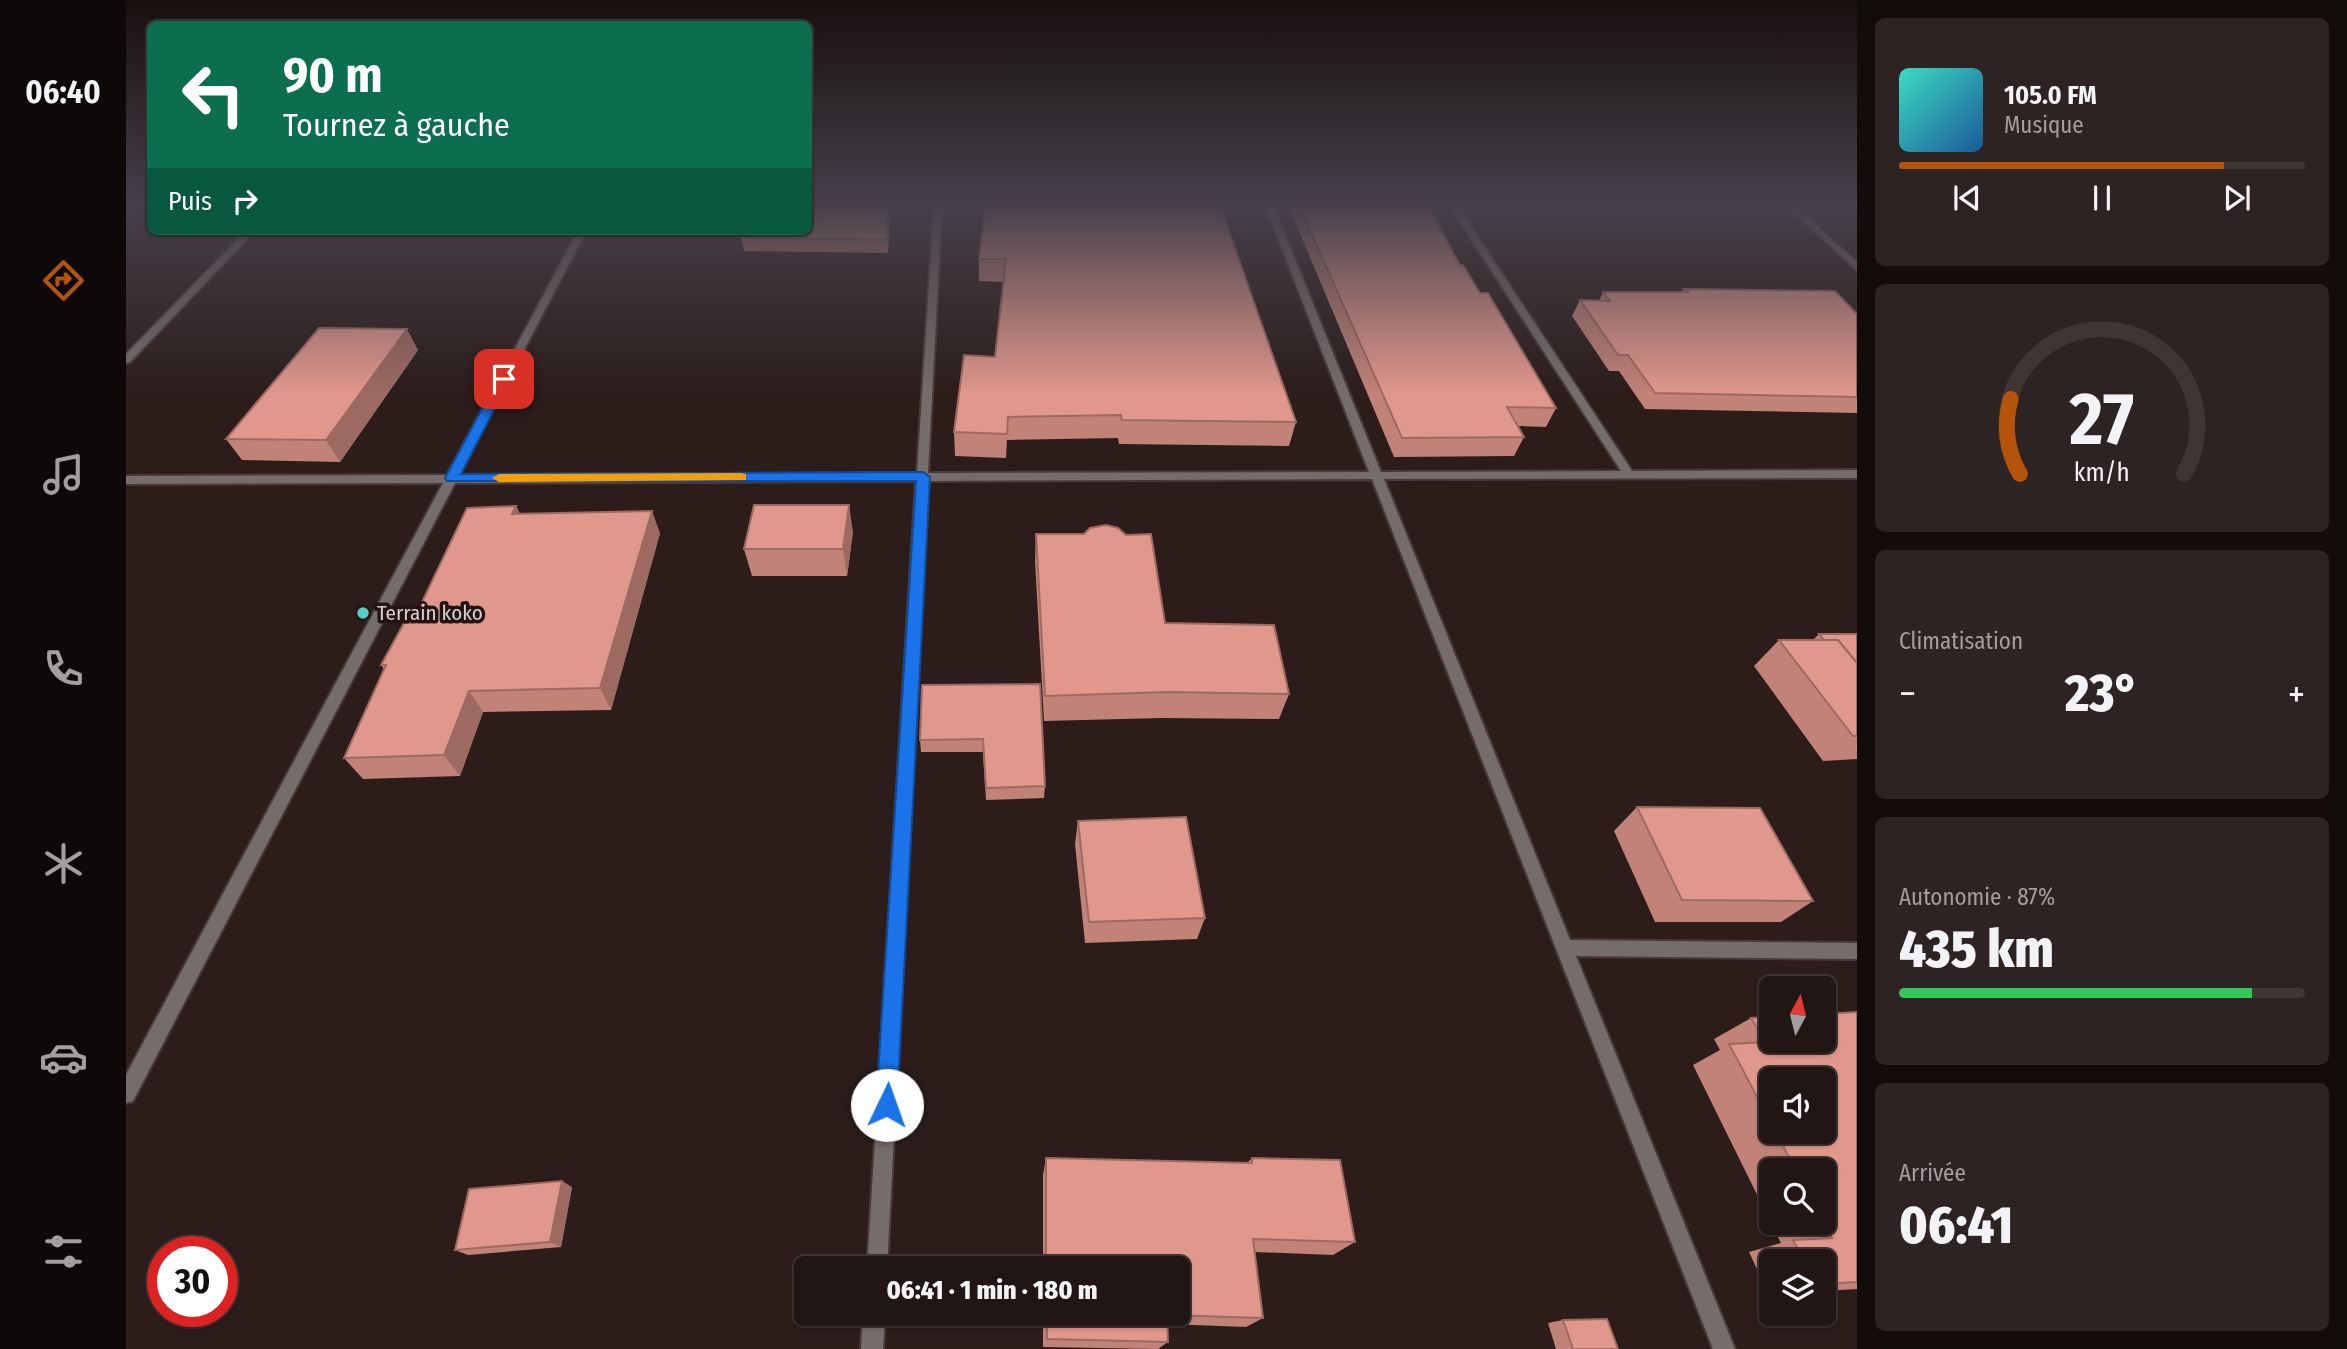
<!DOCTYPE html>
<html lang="fr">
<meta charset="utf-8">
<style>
:root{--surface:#211614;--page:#2d2322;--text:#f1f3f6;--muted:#a29fa0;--line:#3e3534;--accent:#b45309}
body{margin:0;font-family:"Fira Sans Condensed",sans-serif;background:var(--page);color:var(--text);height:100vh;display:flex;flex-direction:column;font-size:26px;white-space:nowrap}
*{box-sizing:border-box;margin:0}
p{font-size:23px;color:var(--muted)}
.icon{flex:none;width:38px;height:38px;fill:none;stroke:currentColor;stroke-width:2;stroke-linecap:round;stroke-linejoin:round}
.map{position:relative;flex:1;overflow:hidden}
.sheet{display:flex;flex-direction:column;gap:18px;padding:18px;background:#120c0b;width:490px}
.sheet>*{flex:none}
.hud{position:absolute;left:21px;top:21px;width:665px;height:214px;border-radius:10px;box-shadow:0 2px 5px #0004,0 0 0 2px var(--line);background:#0b6e4f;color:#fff;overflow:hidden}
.needle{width:46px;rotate:7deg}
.fabs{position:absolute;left:1633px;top:976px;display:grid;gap:14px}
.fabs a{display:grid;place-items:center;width:77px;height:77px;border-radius:10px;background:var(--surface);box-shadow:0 2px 5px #0004,0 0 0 2px var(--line);font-size:35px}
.speed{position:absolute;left:21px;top:1236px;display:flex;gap:14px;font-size:35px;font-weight:700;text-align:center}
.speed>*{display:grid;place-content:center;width:91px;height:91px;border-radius:50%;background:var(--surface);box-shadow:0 2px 5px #0004,0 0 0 2px var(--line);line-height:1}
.speed .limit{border:10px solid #d22;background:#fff;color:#111}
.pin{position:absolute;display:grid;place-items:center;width:60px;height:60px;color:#fff;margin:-30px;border-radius:14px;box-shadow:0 4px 10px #0006}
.me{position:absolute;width:77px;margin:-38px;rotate:3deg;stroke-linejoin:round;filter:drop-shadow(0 0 5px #0008)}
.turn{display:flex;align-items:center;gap:24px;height:147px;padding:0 21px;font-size:32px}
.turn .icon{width:91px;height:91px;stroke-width:2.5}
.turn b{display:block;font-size:49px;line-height:60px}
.then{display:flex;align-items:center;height:66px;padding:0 21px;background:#0003;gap:14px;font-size:26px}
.big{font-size:52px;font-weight:800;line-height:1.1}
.sheet .card{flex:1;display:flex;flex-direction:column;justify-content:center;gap:10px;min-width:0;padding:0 24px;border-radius:10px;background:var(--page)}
.sheet .dial{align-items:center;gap:0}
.dial svg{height:182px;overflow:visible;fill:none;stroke:var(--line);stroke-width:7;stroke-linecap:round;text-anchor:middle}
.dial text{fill:var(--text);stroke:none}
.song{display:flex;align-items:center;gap:21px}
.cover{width:84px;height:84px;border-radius:10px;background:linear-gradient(135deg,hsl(170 70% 55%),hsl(210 70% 35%))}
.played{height:7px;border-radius:4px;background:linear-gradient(90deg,var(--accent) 80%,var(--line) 80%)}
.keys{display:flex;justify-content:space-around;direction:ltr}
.heat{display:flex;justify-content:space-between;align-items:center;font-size:38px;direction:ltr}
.charge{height:10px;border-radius:5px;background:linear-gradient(90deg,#34c759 87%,var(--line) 0)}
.trip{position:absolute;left:668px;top:1256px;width:396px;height:70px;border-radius:10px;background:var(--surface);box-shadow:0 2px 5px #0004,0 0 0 2px var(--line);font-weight:800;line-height:70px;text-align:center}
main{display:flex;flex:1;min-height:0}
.menu{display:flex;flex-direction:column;width:126px;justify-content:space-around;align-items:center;background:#0d0908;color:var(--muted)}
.menu .icon{width:49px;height:49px}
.menu .on{color:var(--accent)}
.menu b{font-size:32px;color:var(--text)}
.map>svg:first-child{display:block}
</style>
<main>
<nav class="menu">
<b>06:40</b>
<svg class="icon on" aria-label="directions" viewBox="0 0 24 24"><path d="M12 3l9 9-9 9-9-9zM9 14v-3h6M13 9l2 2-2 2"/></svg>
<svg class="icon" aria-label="music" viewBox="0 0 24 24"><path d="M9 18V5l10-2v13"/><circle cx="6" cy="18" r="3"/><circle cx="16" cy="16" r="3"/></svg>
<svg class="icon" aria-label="phone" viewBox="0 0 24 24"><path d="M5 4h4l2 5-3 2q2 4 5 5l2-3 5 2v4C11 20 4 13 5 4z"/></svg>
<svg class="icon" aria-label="climate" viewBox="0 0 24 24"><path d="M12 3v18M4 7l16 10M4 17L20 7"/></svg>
<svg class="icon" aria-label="car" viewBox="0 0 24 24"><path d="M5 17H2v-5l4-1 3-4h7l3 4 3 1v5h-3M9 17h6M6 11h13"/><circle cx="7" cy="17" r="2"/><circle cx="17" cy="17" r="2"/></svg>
<svg class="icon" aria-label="filters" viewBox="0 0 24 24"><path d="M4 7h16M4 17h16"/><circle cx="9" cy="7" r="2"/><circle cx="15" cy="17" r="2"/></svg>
</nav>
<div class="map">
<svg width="1731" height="1349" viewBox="0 0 1731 1349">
<rect width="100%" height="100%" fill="#2c1d1b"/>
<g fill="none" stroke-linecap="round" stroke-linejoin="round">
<defs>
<g id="street">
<polygon points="808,205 816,205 802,473 1243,472 1139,205 1147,205 1255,472 1495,471 1323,205 1331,205 1506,471 1731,470 1731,478 1258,479 1444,940 1731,943 1731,959 1450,956 1609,1349 1587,1349 1246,479 802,481 761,1269 741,1269 790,481 329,483 7,1101 0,1103 0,1075 317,483 0,484 0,476 321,475 452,231 460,231 333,475 791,473"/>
<polygon points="1659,205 1668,205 1731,262 1731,270"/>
<polygon points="120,231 129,231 4,362 0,363 0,354"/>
<polygon points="737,1314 759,1314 757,1349 735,1349"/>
</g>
</defs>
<!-- street casing -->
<use href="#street" stroke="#483a38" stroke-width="4"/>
<!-- street -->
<use href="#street" fill="#756d6b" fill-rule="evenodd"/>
</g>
<!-- wall -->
<g fill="#c18278" fill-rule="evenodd">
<polygon points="764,205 762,253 618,251 615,237"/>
<polygon points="860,205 1170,422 1163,446 993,444 992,438 881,440 880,458 829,456 828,432 869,357 877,282 853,281 853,259"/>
<polygon points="1162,205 1302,205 1334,265 1430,408 1420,427 1392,426 1398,437 1388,456 1268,457"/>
<polygon points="1558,289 1731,314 1731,413 1519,409 1493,371 1483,371 1446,316 1454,300 1473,301 1477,292 1556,292"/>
<polygon points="292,350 214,462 116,460 100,439"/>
<polygon points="390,506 394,514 534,533 485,710 357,712 334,776 237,779 218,758 258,669 255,665"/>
<polygon points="727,532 721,576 626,576 618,549"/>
<polygon points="910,534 1039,623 1163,694 1153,719 1036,718 918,721 909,561"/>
<polygon points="1693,634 1731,634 1731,759 1697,761 1628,666 1653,640 1687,640"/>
<polygon points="796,685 919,786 918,798 860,800 857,752 795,752 794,740"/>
<polygon points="1511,807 1687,901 1655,922 1529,922 1488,831"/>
<polygon points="952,821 1079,918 1071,939 959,943 949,844"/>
<path d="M1731,1012V1289L1698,1291V1262H1645V1294L1643,1295L1623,1252L1655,1243L1645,1223H1698V1171H1645V1223L1567,1065L1594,1050L1588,1039L1625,1018ZM1645,1080L1698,1132H1645Z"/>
<polygon points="920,1158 1121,1163 1126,1158 1229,1242 1207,1255 1129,1252 1137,1318 1120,1327 1041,1324 1042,1342 1032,1349 917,1347 917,1314 1052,1314 1052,1269 917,1269 917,1175"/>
<polygon points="446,1187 435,1247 342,1255 329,1250"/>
<polygon points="1437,1320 1492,1349 1430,1349 1422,1323"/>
</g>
<!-- shaded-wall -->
<g fill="#9d6a62">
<polygon points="762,205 764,205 762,253 761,240"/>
<polygon points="281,329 292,350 214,462 200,440"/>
<polygon points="723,505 727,532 721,576 717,549"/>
<polygon points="390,506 401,529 386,514"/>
<polygon points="526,511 534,533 485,710 474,688"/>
<polygon points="343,691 357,712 334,776 318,755"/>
<polygon points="436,1181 446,1187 435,1247 424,1242"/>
</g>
<!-- building -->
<g fill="#e0978c" stroke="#9d6a62" stroke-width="2">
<polygon points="682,205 762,205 761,240 615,237 618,231 682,231"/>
<polygon points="860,205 1094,205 1170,422 996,420 995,415 882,417 881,434 828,432 838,355 869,357 880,259 853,259"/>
<polygon points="1173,205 1302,205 1334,265 1337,265 1354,293 1362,293 1430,408 1381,407 1398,437 1276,438"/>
<polygon points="1558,289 1709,291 1731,314 1731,397 1529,393 1502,355 1492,355 1454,300 1484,301 1477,292 1562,292"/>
<polygon points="193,328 281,329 200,440 100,439"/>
<polygon points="628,505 723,505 717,549 618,549"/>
<polygon points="390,506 386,514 526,511 474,688 343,691 318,755 218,758 260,665 255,665 278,623 286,623 341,508"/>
<polygon points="980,525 992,528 1000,535 1025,534 1039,623 1148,625 1163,694 1042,692 919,696 910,534 958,534 964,528"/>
<polygon points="1693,634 1731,634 1731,663 1712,640 1698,640"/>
<polygon points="1653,640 1712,640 1731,663 1731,736 1727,736"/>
<polygon points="914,684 919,786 860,788 857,739 794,740 796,685"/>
<polygon points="1511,807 1634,808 1687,901 1556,900"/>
<polygon points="1060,817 1079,918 963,922 952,821"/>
<polygon points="1731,1012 1731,1282 1698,1284 1698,1262 1679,1262 1667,1240 1706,1238 1698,1223 1698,1171 1670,1171 1650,1132 1698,1132 1698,1080 1645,1080 1645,1123 1603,1044 1640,1042 1625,1018 1645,1017 1645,1041 1698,1041 1698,1014"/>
<polygon points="920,1158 1126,1163 1126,1158 1214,1160 1229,1242 1127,1239 1137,1318 1041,1315 1042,1342 921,1339 921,1314 1052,1314 1052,1269 920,1269"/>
<polygon points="436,1181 424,1242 329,1250 343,1189"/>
<polygon points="1481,1319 1492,1349 1447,1349 1437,1320"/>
</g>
<!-- sky -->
<linearGradient id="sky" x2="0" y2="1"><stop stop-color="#18100f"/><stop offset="0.52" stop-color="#45404a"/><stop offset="1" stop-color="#45404a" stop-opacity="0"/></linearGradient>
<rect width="1731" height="394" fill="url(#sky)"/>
<!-- route -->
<polygon fill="#1a73e8" stroke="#114b97" stroke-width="2" points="378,376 384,379 335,474 797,472 804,477 771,1105 768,1112 761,1116 753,1112 750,1105 790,481 321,481 319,478 372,379"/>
<!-- slow -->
<polygon fill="#f59e0b" points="615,473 620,474 620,480 373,482 366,478 373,474"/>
<!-- markers -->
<circle fill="#54cdc6" stroke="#221412" stroke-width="2.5" cx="237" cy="613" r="7"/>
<g text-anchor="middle" stroke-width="7" stroke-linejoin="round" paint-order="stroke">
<!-- poi labels -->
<g font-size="21" fill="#dbd0ce" stroke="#221412" text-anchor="start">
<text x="251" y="620">Terrain koko</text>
</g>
</g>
</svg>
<div class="fabs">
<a><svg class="needle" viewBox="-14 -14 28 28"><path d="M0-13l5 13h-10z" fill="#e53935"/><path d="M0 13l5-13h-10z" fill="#a29fa0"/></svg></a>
<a><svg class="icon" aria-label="sound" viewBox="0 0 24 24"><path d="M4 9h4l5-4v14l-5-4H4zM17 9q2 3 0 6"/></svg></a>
<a><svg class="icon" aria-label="search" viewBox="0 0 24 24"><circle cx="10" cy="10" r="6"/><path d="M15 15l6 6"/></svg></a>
<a><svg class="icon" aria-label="layers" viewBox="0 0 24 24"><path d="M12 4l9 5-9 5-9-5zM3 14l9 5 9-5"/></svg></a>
</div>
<div class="speed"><div class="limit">30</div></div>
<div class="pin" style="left:378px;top:379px;background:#d93025"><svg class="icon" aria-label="arrive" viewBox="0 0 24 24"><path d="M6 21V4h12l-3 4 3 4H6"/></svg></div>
<svg class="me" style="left:761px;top:1105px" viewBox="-20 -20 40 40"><circle r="19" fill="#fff"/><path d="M0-13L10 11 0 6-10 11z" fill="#1a73e8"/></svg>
<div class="trip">06:41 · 1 min · 180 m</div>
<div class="hud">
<div class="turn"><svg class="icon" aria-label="left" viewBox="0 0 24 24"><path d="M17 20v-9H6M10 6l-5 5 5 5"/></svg><div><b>90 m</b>Tournez à gauche</div></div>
<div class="then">Puis<svg class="icon" aria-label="right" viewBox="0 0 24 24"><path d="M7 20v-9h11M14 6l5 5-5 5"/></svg></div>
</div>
</div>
<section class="sheet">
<div class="card">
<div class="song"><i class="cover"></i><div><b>105.0 FM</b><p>Musique</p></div></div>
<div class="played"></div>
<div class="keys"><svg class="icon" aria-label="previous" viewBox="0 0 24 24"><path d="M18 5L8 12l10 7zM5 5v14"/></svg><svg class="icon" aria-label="pause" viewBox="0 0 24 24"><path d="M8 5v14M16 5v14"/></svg><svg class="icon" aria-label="next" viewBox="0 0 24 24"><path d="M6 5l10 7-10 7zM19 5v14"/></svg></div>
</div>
<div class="card dial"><svg viewBox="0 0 100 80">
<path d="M14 69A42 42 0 1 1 86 69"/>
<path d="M14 69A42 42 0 0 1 10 36" stroke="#b45309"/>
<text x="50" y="56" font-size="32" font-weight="700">27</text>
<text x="50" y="72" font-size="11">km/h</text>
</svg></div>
<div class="card"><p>Climatisation</p>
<div class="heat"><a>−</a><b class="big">23°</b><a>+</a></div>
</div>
<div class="card"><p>Autonomie · 87%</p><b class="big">435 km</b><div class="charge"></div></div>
<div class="card"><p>Arrivée</p><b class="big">06:41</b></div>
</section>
</main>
